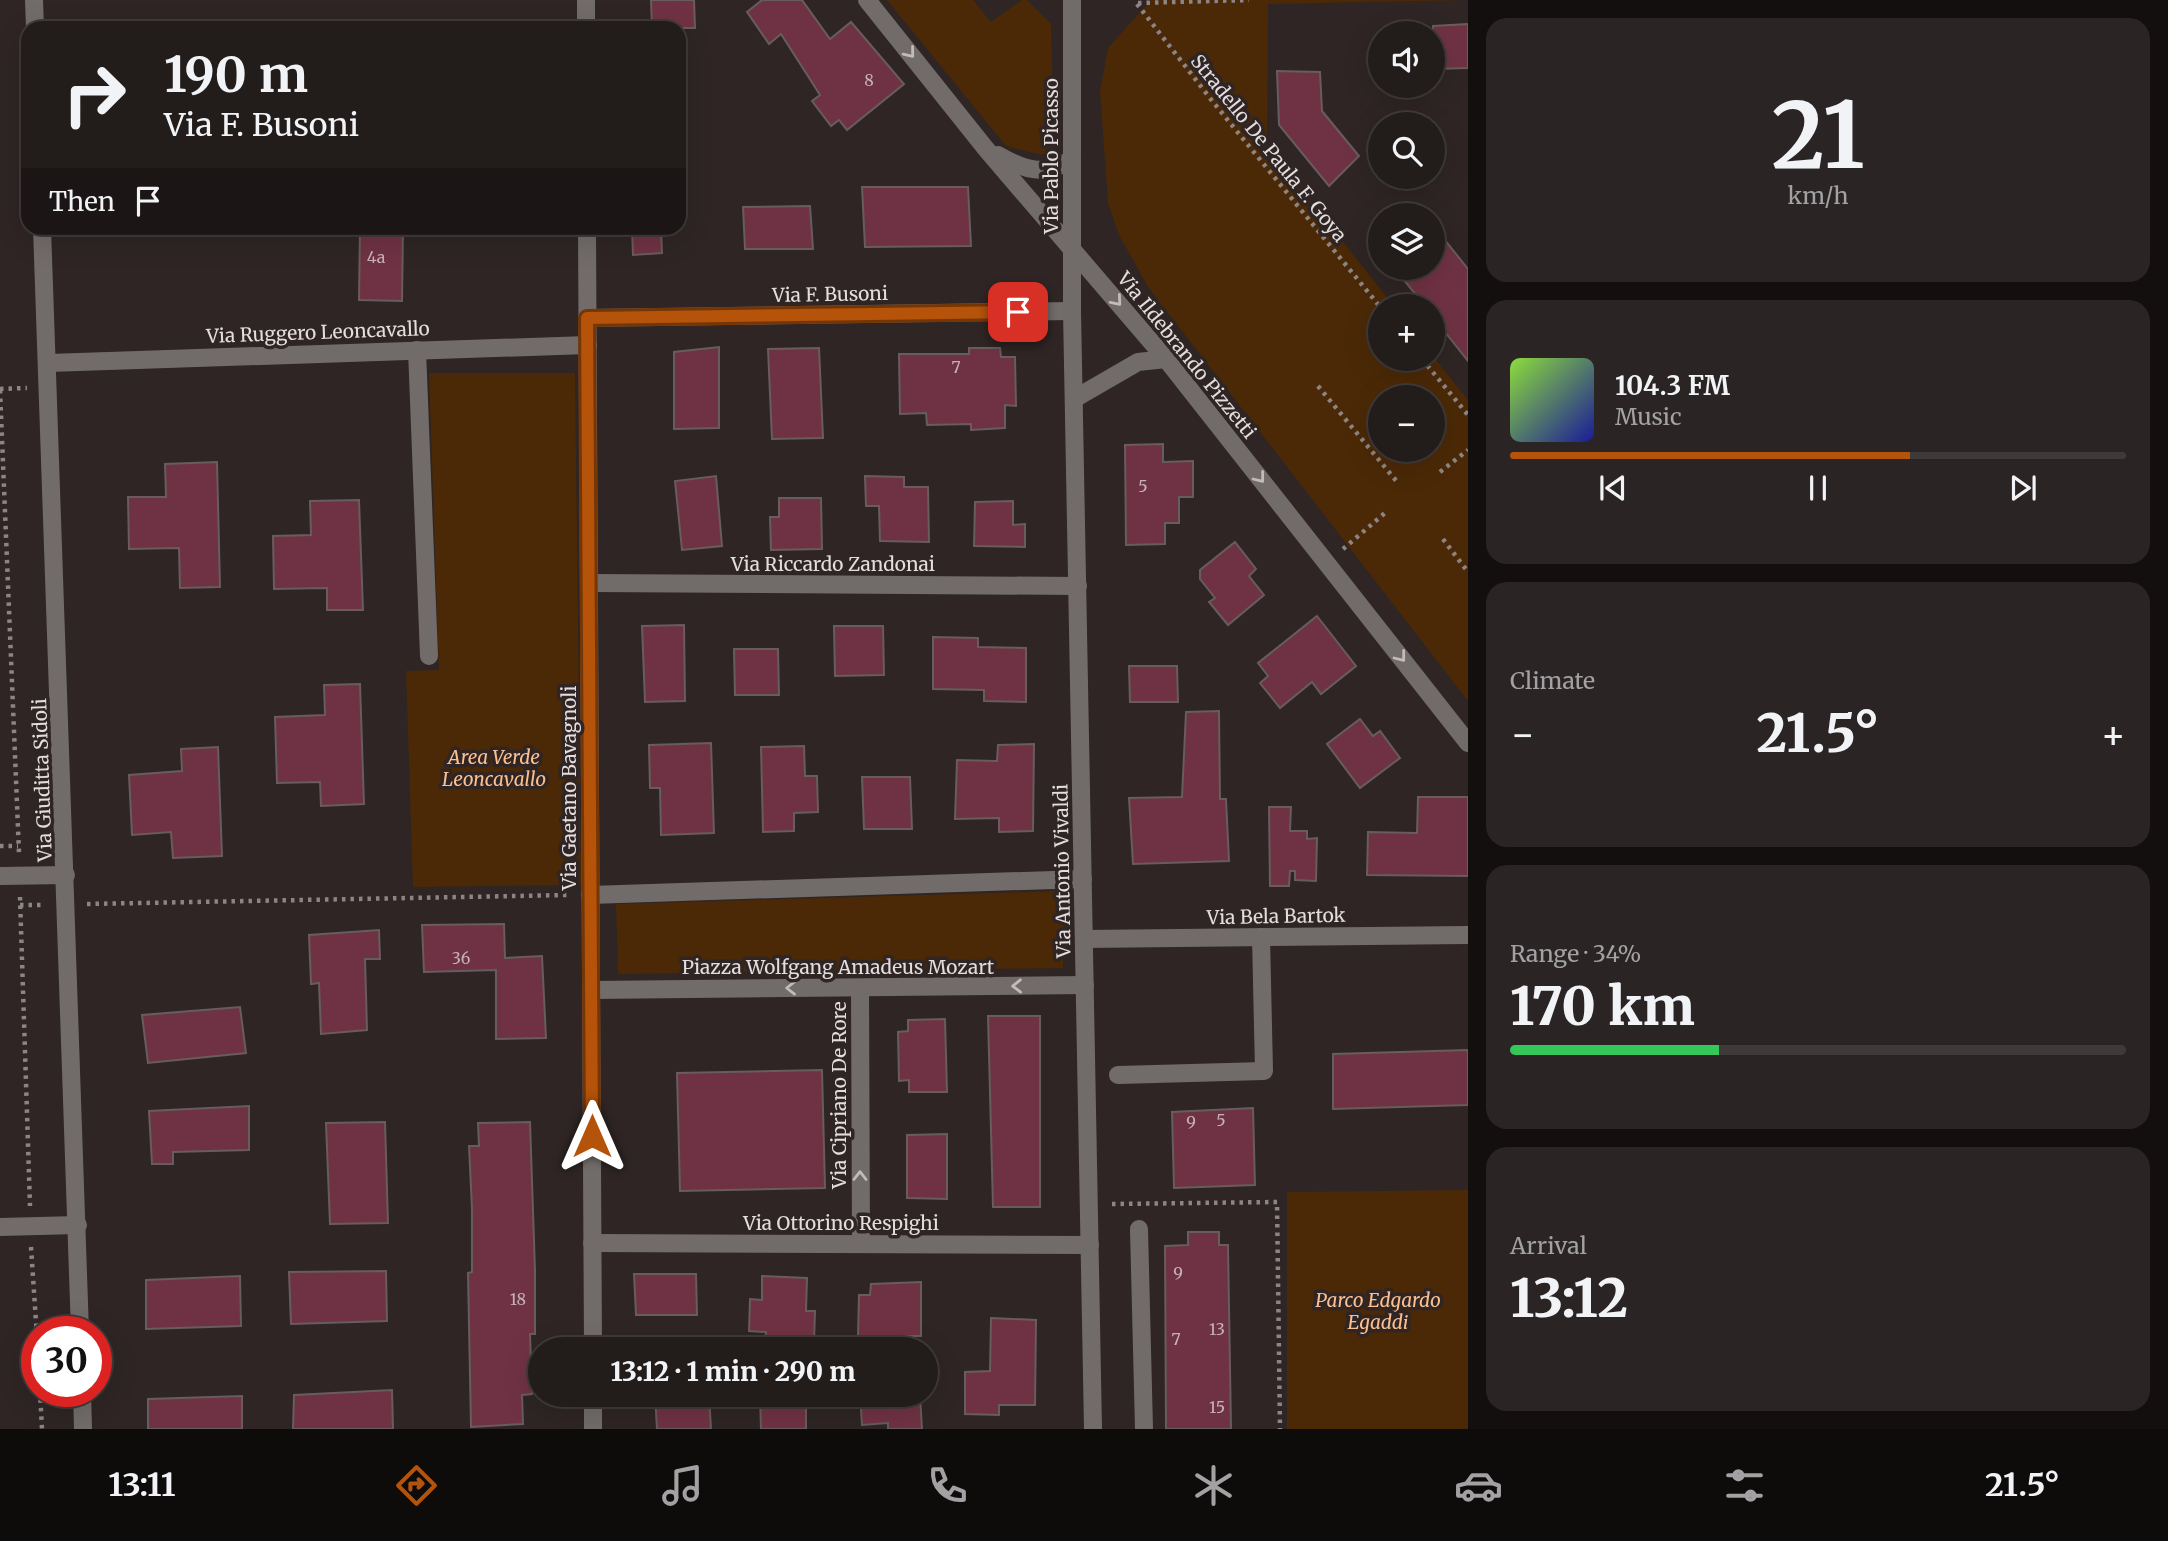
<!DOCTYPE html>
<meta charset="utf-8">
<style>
:root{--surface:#221c1b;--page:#2a2524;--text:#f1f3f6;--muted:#a2a1a3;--line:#3f3a3a;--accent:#b45309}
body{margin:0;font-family:Merriweather,serif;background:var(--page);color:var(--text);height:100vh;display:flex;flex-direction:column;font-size:26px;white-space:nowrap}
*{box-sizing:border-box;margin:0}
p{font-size:23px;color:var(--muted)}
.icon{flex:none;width:38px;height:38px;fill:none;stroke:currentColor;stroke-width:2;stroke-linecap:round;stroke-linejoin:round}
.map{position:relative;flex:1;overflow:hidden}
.side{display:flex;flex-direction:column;gap:18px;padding:18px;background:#130f0f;width:700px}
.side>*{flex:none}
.banner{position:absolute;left:21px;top:21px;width:665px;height:214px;border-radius:21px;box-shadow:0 7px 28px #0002,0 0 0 2px var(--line);background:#221c1b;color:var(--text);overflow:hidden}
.tools{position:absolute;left:1368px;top:21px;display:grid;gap:14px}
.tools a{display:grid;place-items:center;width:77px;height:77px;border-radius:50%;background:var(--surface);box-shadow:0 7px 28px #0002,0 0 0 2px var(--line);font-size:35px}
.speed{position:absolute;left:21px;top:1316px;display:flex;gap:14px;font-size:35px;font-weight:700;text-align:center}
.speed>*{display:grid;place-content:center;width:91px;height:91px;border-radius:50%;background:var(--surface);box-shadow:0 7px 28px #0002,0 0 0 2px var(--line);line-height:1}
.speed .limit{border:10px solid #d22;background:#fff;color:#111}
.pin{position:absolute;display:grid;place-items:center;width:60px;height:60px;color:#fff;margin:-30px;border-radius:14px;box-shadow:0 4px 10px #0006}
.me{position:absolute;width:77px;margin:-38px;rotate:0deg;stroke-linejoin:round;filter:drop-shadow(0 0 5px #0008)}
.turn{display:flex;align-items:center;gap:24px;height:147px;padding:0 28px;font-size:32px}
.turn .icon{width:91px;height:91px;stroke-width:2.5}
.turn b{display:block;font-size:49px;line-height:60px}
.then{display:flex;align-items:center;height:66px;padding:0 28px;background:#0003;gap:14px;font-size:26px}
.big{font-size:52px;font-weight:800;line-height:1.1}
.side .widget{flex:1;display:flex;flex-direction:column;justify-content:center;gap:10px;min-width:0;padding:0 24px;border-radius:21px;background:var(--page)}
.side .dial{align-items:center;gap:0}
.dial b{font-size:91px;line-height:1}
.song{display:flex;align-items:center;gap:21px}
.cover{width:84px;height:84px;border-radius:10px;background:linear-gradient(135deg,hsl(90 70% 55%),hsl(240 70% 35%))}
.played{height:7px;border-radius:4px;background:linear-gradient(90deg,var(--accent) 65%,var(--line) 65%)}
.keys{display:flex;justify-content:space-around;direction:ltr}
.heat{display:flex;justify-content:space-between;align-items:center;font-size:38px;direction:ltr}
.charge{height:10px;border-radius:5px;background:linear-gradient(90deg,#34c759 34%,var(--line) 0)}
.trip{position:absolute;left:528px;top:1337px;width:410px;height:70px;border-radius:35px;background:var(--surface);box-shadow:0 7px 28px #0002,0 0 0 2px var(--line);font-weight:800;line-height:70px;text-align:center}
.tab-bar{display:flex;height:112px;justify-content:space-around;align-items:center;background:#0e0b0b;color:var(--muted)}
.tab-bar .icon{width:49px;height:49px}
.tab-bar .selected{color:var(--accent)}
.tab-bar b{font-size:32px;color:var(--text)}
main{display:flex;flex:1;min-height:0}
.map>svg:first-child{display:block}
</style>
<main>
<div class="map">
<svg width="1468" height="1429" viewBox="0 0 1468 1429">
<rect width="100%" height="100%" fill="#2e2524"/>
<!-- green -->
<g fill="#4b2907" fill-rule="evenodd">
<polygon points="887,0 973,0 991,22 1022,0 1027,0 1051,24 1054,153 1043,155 1006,146"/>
<path d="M1151,0H1468L1268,4L1267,146L1394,306H1381V359H1433V356L1468,400V701L1148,287L1119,235L1108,203L1100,91L1108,48ZM1433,397V450H1381V397Z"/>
<polygon points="429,373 575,373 581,885 413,887 406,671 439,670"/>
<polygon points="1065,891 1063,968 618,974 616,904"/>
<polygon points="1468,1190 1468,1429 1287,1429 1287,1192"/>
</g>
<!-- building -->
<g fill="#6f3244" stroke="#675c5e" stroke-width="2">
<polygon points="651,0 694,0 695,28 652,28"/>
<polygon points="762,0 802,0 830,39 851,22 904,84 847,130 839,120 831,126 812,101 820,95 781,34 769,44 747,12"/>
<polygon points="1468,24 1468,68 1433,69 1433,26"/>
<polygon points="1277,71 1320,72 1322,111 1359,156 1329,186 1279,125"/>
<polygon points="862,187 968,187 971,246 865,247"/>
<polygon points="810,206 813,249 745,249 743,207"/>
<polygon points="1433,225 1468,269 1468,361 1433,317 1433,306 1425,306 1394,268 1433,268"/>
<polygon points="360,228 403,228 402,301 359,300"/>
<polygon points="632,228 661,228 662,253 633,255"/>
<polygon points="719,347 719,428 674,429 674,352"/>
<polygon points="819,348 823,438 772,439 768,349"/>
<polygon points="969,348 1000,348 1001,357 1015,357 1016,406 1005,405 1005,428 971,430 971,424 927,425 926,413 900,414 899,354 969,354"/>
<polygon points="1163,444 1163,462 1193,461 1193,497 1179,497 1179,523 1165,523 1165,544 1126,545 1125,445"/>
<polygon points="217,462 220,587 180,588 179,548 129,549 128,497 166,497 165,464"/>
<polygon points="716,476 722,546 682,550 675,481"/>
<polygon points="865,476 904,477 904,487 928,487 929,542 880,541 879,506 866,506"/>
<polygon points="779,498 821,498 822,549 771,550 770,517 779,517"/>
<polygon points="359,500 363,610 327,610 327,588 274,589 273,536 311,535 310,501"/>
<polygon points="1013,501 1013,525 1025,524 1025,547 974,546 975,502"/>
<polygon points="1235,542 1256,569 1249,576 1264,595 1228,625 1209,602 1215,598 1200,579 1200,570"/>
<polygon points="1317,616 1356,666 1321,694 1312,682 1280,708 1260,683 1268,676 1258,663"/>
<polygon points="684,625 685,701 645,702 642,626"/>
<polygon points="834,626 883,626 884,675 835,676"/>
<polygon points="933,637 978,638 978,647 1026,648 1026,702 984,701 984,690 933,689"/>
<polygon points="734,649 778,649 779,695 735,695"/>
<polygon points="1129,666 1177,666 1178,702 1130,702"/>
<polygon points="360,684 364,804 321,806 320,782 277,783 275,717 325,715 324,685"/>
<polygon points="1219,711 1220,799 1226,799 1229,861 1133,864 1129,798 1182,797 1186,712"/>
<polygon points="1360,719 1373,736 1380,731 1400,758 1360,788 1327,744"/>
<polygon points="711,743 714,833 661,835 660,788 650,788 649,745"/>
<polygon points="1034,744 1033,831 999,832 999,818 955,819 957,760 997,761 998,745"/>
<polygon points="804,746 805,776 817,776 818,812 794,813 794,831 763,832 761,747"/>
<polygon points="218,747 222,856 173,858 171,832 132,835 129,775 182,771 181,749"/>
<polygon points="862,777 910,777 912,829 864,829"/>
<polygon points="1418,797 1468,797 1468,876 1367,875 1368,832 1417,833"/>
<polygon points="1269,807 1291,807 1290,831 1307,831 1307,839 1317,838 1316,881 1295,880 1295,871 1290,871 1289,886 1270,886"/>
<polygon points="504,924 505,958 542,956 546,1038 496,1039 496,970 424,972 422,925"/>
<polygon points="379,930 380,959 365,959 367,1030 321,1034 319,983 311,984 309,935"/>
<polygon points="240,1007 246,1053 148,1063 142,1015"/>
<polygon points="988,1016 1040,1016 1040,1207 993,1207"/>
<polygon points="945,1019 947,1092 909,1092 909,1080 899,1081 898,1032 908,1031 908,1020"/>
<polygon points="1468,1050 1468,1105 1333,1109 1333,1054"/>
<polygon points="822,1070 825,1188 680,1191 677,1073"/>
<polygon points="249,1106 249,1150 173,1152 173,1164 152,1164 149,1111"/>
<polygon points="1253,1108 1255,1185 1174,1188 1172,1112"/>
<polygon points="385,1122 388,1223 330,1224 326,1123"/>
<polygon points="530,1122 535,1270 535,1334 530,1334 532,1394 522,1395 523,1424 471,1427 468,1273 472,1272 472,1209 469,1146 479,1146 478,1123"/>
<polygon points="947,1134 947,1199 907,1198 907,1135"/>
<polygon points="1188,1232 1219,1232 1219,1245 1228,1245 1231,1429 1166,1429 1165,1246 1188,1245"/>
<polygon points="386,1271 387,1321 291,1324 289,1272"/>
<polygon points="634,1274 696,1274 697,1315 636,1315"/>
<polygon points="240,1276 241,1326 146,1329 146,1280"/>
<polygon points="762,1276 807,1278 806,1311 815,1311 814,1342 765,1341 766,1332 749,1331 750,1299 762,1300"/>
<polygon points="921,1282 921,1336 858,1336 859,1295 870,1295 871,1284"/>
<polygon points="991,1318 1036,1320 1035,1405 999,1405 999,1415 965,1414 965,1372 990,1371"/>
<polygon points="392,1390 393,1429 293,1429 294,1395"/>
<polygon points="655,1395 709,1395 711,1429 657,1429"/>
<polygon points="760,1395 806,1395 806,1429 761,1429"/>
<polygon points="860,1395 920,1395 922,1429 888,1429 888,1423 862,1425"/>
<polygon points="242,1396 242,1429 148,1429 148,1399"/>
</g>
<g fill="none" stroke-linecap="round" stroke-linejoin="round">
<!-- path -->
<g stroke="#8d8584" stroke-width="4.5" stroke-dasharray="3.5 5" stroke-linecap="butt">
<polyline points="1138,3 1249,0"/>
<polyline points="1137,4 1213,102 1381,308"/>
<polyline points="1422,359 1468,415"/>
<polyline points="1318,386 1398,483"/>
<polyline points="0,389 27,388"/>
<polyline points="0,390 19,853"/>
<polyline points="1440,472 1468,450"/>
<polyline points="1443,539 1468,572"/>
<polyline points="1343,549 1385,513"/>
<polyline points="0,846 18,846"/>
<polyline points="20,897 30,1206"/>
<polyline points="87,904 569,895"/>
<polyline points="20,905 44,905"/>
<polyline points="1112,1204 1277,1202 1280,1429"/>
<polyline points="31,1247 37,1337"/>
<polyline points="40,1391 42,1429"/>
</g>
<!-- minor -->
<g stroke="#716c6a" stroke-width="18">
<polyline points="34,0 35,28"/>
<polyline points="586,0 586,28"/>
<polyline points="867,0 986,149 1166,359 1468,743"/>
<polyline points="1072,0 1072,311 1093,1429"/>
<path d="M998,155C1024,170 1045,177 1072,159"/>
<polyline points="42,228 80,1332"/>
<polyline points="587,228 593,1349"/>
<polyline points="587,318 1072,311"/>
<polyline points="417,350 429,656"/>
<polyline points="49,363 588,345"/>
<polyline points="1074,399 1138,362 1166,359"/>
<polyline points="589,583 1078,586"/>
<polyline points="0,876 66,875"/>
<polyline points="590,895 1083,879"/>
<polyline points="1084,939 1468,935"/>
<polyline points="860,988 861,1244"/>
<polyline points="591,990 1085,985"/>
<polyline points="1118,1075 1264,1071 1261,937"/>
<polyline points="0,1227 78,1225"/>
<polyline points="1139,1229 1144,1429"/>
<polyline points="592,1243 1090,1245"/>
<polyline points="82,1391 83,1429"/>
<polyline points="593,1395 593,1429"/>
</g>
</g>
<!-- one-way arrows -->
<defs><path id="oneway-chevron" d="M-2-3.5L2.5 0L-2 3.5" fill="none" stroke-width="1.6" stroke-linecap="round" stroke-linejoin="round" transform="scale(1.75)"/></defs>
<g stroke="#c2bbba">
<use href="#oneway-chevron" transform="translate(910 53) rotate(51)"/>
<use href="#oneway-chevron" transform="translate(1117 301) rotate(49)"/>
<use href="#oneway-chevron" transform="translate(1260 478) rotate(52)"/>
<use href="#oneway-chevron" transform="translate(1401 657) rotate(52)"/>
<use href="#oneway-chevron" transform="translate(1017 986) rotate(179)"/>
<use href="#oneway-chevron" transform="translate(791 988) rotate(180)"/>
<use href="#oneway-chevron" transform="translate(860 1176) rotate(-90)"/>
</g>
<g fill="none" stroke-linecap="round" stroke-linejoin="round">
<defs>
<polyline id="route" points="592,1136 587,318 1018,312"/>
</defs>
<!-- route casing -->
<use href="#route" stroke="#753606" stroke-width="18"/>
<!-- route -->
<use href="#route" stroke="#b45309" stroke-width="12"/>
</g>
<g text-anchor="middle" stroke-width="7" stroke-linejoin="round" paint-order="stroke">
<!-- number labels -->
<g font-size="16" fill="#c7b2b7">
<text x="869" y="86">8</text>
<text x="376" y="263">4a</text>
<text x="956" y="373">7</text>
<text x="1143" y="492">5</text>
<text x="461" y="964">36</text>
<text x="1221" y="1126">5</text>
<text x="1191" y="1128">9</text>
<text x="1178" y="1279">9</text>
<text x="518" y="1305">18</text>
<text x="1217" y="1335">13</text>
<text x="1176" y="1345">7</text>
<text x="1217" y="1413">15</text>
</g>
<!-- street labels -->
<g font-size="19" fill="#e4dddd" stroke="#2e2524">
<text transform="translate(1269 148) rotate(51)" y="7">Stradello De Paula F. Goya</text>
<text transform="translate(1051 156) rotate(-90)" y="7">Via Pablo Picasso</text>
<text transform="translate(830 294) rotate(-1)" y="7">Via F. Busoni</text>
<text transform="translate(318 332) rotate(-2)" y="7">Via Ruggero Leoncavallo</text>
<text transform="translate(1187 355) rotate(51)" y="7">Via Ildebrando Pizzetti</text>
<text x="833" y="571">Via Riccardo Zandonai</text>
<text transform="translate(42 780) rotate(-92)" y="7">Via Giuditta Sidoli</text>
<text transform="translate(569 788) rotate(-90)" y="7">Via Gaetano Bavagnoli</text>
<text transform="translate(1062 871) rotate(-91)" y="7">Via Antonio Vivaldi</text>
<text transform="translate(1276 916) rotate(-1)" y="7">Via Bela Bartok</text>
<text x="838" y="974">Piazza Wolfgang Amadeus Mozart</text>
<text transform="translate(839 1095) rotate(-90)" y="7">Via Cipriano De Rore</text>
<text x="841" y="1230">Via Ottorino Respighi</text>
</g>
<!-- park labels -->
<g font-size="19" font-style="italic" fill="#fdbf8f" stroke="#2e2524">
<text x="494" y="764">Area Verde<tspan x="494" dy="22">Leoncavallo</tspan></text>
<text x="1378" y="1307">Parco Edgardo<tspan x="1378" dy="22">Egaddi</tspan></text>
</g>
</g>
</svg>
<div class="tools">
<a><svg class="icon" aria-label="sound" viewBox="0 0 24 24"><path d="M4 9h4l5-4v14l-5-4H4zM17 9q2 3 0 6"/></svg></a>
<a><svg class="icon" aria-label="search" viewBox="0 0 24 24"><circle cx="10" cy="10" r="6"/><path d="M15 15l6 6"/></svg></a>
<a><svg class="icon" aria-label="layers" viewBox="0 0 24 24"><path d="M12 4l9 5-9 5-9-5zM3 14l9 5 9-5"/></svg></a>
<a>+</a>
<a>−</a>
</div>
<div class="speed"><div class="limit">30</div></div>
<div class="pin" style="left:1018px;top:312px;background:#d93025"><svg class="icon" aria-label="arrive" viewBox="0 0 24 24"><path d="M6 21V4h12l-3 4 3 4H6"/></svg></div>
<svg class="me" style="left:592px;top:1136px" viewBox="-20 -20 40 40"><path d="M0-17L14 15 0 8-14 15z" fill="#b45309" stroke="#fff" stroke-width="4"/></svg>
<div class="trip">13:12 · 1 min · 290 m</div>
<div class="banner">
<div class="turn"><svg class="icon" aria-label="right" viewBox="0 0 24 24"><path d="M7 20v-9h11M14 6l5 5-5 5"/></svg><div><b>190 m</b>Via F. Busoni</div></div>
<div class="then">Then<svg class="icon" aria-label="arrive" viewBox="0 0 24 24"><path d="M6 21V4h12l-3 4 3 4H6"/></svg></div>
</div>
</div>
<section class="side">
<div class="widget dial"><b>21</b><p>km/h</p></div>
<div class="widget">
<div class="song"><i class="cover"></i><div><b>104.3 FM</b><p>Music</p></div></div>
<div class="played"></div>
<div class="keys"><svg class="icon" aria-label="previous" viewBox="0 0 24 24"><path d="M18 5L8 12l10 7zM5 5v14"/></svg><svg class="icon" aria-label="pause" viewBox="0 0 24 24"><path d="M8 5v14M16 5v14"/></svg><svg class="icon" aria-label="next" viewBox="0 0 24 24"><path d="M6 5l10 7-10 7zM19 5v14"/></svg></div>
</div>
<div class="widget"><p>Climate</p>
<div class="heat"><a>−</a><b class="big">21.5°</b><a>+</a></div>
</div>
<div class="widget"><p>Range · 34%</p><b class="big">170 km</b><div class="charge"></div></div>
<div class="widget"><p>Arrival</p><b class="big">13:12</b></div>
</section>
</main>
<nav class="tab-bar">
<b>13:11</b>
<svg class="icon selected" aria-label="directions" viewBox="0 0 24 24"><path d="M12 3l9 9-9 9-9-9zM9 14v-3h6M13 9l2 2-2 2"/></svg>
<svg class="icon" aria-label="music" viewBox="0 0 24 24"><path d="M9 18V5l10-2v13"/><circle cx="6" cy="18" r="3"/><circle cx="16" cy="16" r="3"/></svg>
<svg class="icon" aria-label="phone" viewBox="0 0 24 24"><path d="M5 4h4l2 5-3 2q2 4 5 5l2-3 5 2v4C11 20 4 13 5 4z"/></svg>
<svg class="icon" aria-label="climate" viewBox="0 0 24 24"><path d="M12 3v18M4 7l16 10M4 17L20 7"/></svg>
<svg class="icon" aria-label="car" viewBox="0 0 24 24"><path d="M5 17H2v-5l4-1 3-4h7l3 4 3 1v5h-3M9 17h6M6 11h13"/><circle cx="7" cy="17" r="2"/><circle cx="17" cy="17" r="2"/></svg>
<svg class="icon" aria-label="filters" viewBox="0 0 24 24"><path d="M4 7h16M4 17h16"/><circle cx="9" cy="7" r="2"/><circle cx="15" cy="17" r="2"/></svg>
<b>21.5°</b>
</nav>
